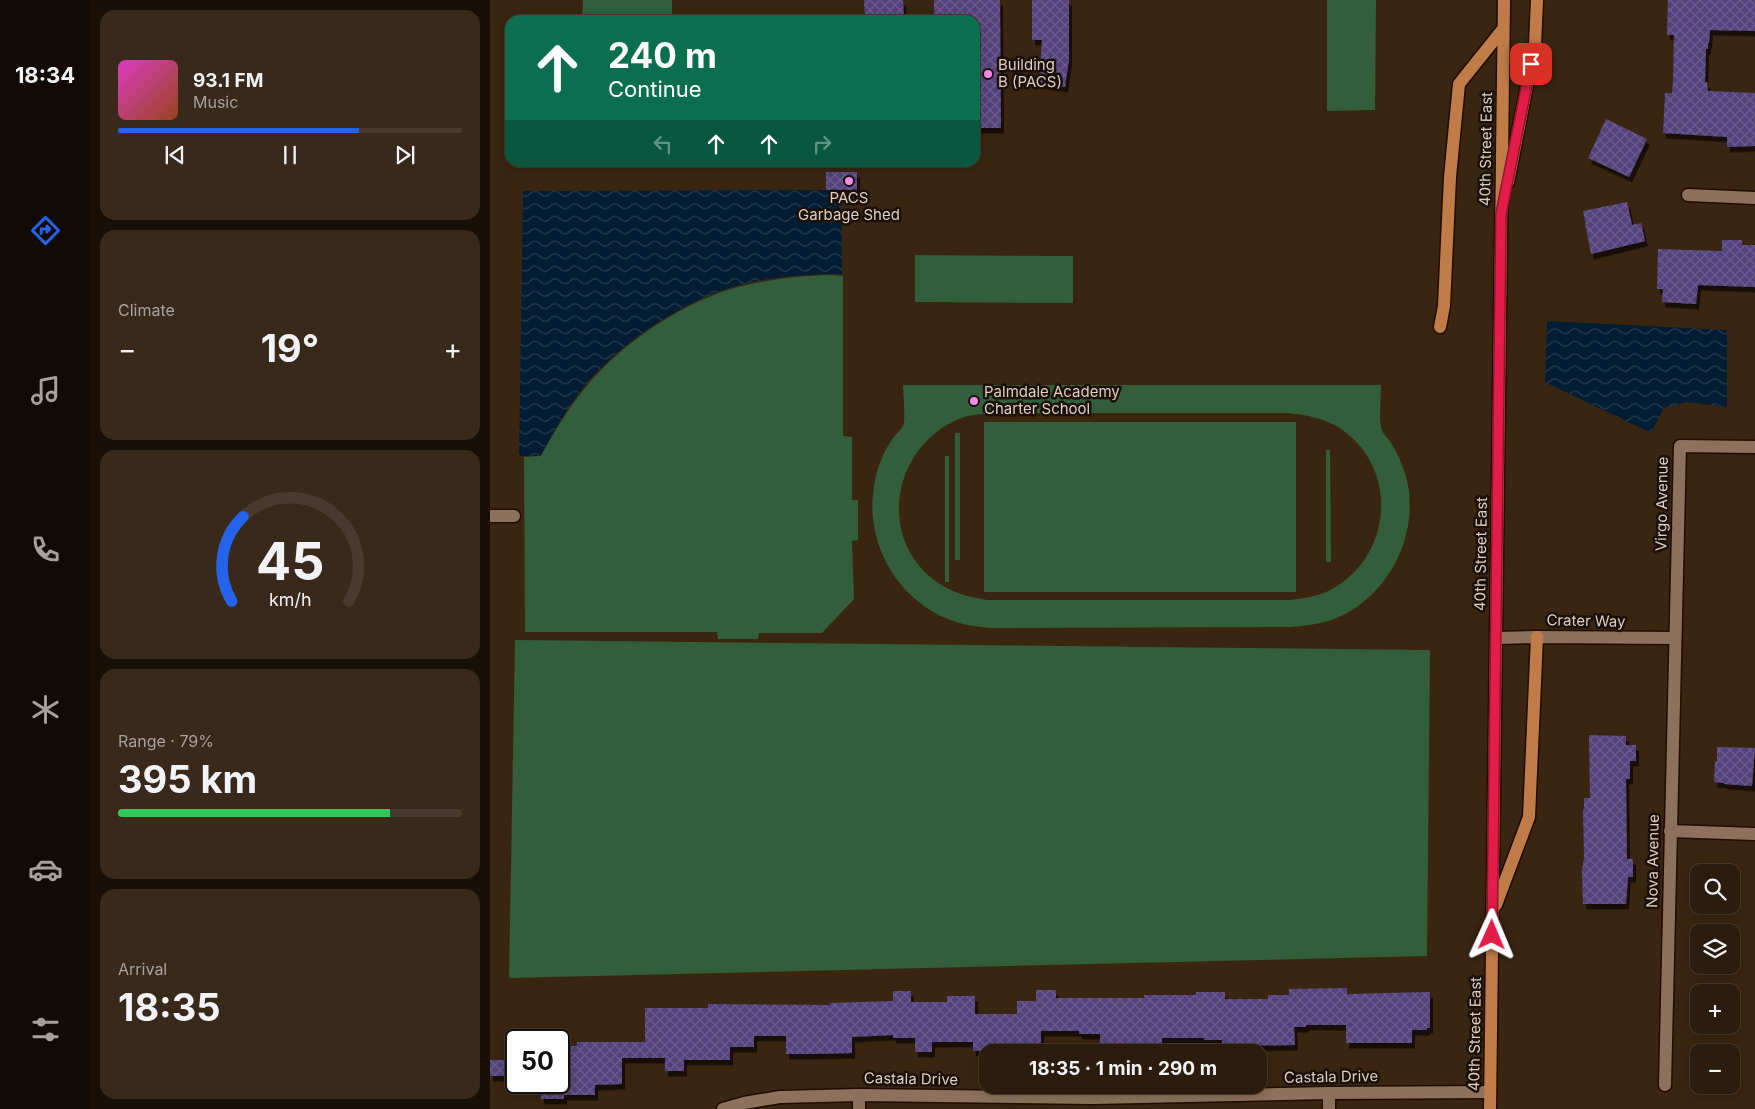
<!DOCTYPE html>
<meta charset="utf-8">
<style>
:root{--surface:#2c1c0d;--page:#38291b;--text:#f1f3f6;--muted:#a6a19d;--line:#483a2e;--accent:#2563eb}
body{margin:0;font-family:Inter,sans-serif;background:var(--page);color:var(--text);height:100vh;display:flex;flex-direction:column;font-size:19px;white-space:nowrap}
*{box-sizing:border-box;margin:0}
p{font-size:16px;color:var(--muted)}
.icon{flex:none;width:28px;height:28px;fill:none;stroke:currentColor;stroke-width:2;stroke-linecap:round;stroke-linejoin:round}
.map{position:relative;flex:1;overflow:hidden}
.panel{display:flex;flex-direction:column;gap:10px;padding:10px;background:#180f07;width:400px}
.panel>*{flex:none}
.guide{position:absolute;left:15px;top:15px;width:475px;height:152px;border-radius:15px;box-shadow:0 2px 12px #0003,0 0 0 1px var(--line);background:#0b6e4f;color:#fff;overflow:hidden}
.controls{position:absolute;left:1200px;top:864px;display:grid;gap:10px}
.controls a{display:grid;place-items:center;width:50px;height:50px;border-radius:10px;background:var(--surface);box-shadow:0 2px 12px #0003,0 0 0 1px var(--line);font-size:25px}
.speed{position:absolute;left:15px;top:1029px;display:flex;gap:10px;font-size:25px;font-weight:700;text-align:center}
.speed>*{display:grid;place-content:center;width:65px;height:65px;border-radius:50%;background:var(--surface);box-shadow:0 2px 12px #0003,0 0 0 1px var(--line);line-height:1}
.speed .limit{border:2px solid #111;border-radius:8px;background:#fff;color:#111}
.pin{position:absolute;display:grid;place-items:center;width:42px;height:42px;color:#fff;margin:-21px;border-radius:10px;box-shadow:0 2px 8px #0006}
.me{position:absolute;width:55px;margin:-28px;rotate:1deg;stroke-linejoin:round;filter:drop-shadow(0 0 4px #0008)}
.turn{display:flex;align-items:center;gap:18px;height:105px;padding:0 20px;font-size:22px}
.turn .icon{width:65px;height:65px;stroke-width:2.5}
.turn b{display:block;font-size:35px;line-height:42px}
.lanes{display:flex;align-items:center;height:48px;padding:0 20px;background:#0003;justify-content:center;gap:25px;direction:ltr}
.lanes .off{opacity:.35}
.big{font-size:38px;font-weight:700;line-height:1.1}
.panel .widget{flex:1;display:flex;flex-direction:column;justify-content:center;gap:8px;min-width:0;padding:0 18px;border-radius:15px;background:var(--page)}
.panel .dial{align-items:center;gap:0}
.dial svg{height:130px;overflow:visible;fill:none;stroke:var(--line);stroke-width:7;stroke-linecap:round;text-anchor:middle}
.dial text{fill:var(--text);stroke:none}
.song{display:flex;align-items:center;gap:15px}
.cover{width:60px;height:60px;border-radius:8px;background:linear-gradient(135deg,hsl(310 70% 55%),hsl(20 70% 35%))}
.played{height:5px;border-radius:2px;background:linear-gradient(90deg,var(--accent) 70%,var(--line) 70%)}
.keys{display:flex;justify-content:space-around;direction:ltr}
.heat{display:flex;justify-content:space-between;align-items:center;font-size:28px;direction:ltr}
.charge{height:8px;border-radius:4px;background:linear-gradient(90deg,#34c759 79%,var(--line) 0)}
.trip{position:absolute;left:489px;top:1044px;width:288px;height:50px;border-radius:15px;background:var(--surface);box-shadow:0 2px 12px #0003,0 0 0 1px var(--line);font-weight:700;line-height:50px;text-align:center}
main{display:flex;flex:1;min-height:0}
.dock{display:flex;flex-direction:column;width:90px;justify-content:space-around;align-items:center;background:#120b05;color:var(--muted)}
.dock .icon{width:35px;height:35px}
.dock .on{color:var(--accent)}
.dock b{font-size:22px;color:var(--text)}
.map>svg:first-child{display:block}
</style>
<main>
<nav class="dock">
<b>18:34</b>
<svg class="icon on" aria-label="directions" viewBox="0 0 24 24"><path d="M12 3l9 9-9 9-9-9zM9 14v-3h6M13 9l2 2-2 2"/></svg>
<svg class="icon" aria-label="music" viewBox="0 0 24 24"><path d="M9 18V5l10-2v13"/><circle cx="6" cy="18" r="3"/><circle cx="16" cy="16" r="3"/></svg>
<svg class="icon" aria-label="phone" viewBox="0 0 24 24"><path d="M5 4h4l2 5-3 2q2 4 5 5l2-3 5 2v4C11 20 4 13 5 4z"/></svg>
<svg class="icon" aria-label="climate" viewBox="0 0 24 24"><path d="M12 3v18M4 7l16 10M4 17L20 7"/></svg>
<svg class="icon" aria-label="car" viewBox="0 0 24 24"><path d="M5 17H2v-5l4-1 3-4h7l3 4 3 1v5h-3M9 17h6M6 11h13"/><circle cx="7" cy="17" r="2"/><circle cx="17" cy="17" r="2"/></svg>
<svg class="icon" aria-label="filters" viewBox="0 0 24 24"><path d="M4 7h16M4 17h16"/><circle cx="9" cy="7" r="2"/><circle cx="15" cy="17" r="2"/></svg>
</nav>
<section class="panel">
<div class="widget">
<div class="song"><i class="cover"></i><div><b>93.1 FM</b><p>Music</p></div></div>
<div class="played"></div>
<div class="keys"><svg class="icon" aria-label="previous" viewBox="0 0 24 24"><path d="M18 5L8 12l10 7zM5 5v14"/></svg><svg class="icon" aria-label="pause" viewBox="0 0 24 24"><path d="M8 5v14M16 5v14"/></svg><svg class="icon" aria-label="next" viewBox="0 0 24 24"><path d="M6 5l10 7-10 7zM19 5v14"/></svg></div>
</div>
<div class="widget"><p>Climate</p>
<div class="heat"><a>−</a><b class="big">19°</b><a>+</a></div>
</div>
<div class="widget dial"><svg viewBox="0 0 100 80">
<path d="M14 69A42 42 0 1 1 86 69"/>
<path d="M14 69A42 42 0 0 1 21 17" stroke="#2563eb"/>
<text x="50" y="56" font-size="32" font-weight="700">45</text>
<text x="50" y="72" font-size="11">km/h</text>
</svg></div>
<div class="widget"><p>Range · 79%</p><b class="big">395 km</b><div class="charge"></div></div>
<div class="widget"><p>Arrival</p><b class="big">18:35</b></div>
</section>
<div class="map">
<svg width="1265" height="1109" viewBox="0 0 1265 1109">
<defs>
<pattern id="water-waves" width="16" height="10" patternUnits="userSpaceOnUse" patternTransform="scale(1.25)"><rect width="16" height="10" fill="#001d33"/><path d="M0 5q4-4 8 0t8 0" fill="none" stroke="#253d4f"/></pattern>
<pattern id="building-cross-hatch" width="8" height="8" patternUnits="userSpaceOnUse" patternTransform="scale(1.25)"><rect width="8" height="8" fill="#53437d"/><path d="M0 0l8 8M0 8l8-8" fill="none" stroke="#6b5d8e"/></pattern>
<filter id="shadow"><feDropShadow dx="3" dy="5.5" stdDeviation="0" flood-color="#0009"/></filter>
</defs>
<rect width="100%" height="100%" fill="#3a2511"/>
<!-- grass -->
<g fill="#325e3b" fill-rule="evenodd">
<polygon points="93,0 182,0 182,20 92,20"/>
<polygon points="837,0 886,0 885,110 837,111"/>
<polygon points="425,255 583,256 583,303 425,302"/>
<path d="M339,275L353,276V436L362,437V500H368V540L362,541L364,599L332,633H269L268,639H228L227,632H35L34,457L51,456C61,437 72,419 85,401C119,354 172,315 226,294C262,281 301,276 339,275Z"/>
<path d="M413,385H891C891,398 889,414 891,427C892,434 900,440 903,446C910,458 915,472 918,485C928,541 895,600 842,620C828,624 814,626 801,627L502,628C491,627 480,626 469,623C411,606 374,546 384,487C386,470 393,452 403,438C406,434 411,430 413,426C416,419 413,394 413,385ZM506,413H797C820,415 843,420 860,436C908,478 899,556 844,588C831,596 815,598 800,600H497C479,597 462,593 447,582C386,539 402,447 469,419C480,414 493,414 506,413Z"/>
<rect x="494" y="422" width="312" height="170"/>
<rect x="465" y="433" width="5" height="127"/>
<polygon points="836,450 840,450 841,562 836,562"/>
<rect x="455" y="456" width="4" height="126"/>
<polygon points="25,640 940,650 937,956 19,978"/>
</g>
<!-- water -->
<g fill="url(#water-waves)">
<path d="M351,190L352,274C320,274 288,276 257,283C195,297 120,348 84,400C71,418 61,437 50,456H29L33,191Z"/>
<polygon points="1057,321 1237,330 1237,407 1196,402 1174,408 1161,433 1055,382"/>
</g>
<!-- building -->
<g fill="url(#building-cross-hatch)" filter="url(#shadow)">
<polygon points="374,0 413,0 414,20 375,20"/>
<polygon points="444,0 510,0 511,128 485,128 485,20 444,20"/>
<polygon points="542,0 579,0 579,59 575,87 549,83 552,40 542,40"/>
<polygon points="1178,0 1265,0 1265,31 1220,30 1219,43 1218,43 1218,49 1216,49 1215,82 1217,82 1218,91 1265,93 1265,146 1237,147 1237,137 1173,133 1175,93 1182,93 1183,81 1184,35 1177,35"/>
<polygon points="1116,119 1157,139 1139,177 1098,158"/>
<rect x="336" y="172" width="31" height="18"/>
<polygon points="1137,202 1142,225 1151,223 1155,241 1101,254 1093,211"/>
<polygon points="1232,240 1252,240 1252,245 1265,245 1265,287 1208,285 1206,304 1172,302 1173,289 1167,289 1168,249 1232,251"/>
<polygon points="1099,735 1136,736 1136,745 1146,745 1146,761 1140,761 1140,779 1136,779 1137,859 1143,859 1143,877 1138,877 1136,904 1093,904 1092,870 1094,858 1093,809 1094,809 1094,798 1100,798"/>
<polygon points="1227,747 1265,748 1262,786 1234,784 1234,783 1224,782 1225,761 1227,761"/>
<polygon points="857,988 857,994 940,992 940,1028 937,1028 937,1030 922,1030 922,1043 856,1043 856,1025 816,1025 816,1027 804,1027 805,1045 732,1046 732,1040 714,1040 714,1038 672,1038 672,1048 610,1048 610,1034 589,1034 589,1031 551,1031 551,1050 545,1050 545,1051 483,1051 483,1042 442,1042 442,1052 425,1052 425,1038 403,1038 403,1035 362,1037 362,1053 318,1054 296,1054 296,1036 264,1036 264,1047 240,1047 240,1060 194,1060 194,1071 175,1071 175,1058 132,1058 132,1084 105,1085 105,1095 74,1095 74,1099 51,1099 51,1082 69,1082 69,1046 87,1046 87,1042 155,1042 155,1008 218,1008 218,1004 340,1005 340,1003 403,1001 403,991 421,991 421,1002 457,1002 457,996 485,996 485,1014 527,1014 527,1001 546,1001 546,990 566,990 566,998 654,998 654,995 706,995 706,992 735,992 735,999 778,999 778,995 799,995 799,989"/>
<rect x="0" y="1060" width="26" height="16"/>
</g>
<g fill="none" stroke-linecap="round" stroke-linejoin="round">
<defs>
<g id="minor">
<polyline points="1198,195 1265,198"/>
<polyline points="0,516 24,516"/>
<polyline points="1006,638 1047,637 1185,638"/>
<polyline points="1180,831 1265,834"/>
<polyline points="1175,1085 1190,446 1265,447"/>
<polyline points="233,1109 254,1103 290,1097 369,1095 603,1098 839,1093 1000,1092"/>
<polyline points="369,1109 369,1095"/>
<polyline points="839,1109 839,1093"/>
</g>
<g id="major">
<polyline points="1018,182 1045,45 1047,0"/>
<polyline points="950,327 954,306 960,177 969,84 1013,29"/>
<polyline points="1006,905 1039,817 1047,637"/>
<polyline points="1000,1109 1014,0"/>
</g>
</defs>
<!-- minor casing -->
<use href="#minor" stroke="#210d00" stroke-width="15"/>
<!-- major casing -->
<use href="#major" stroke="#210d00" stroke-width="15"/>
<!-- minor -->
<use href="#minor" stroke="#8c725c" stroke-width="12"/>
<!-- major -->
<use href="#major" stroke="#bf7c49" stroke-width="12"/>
</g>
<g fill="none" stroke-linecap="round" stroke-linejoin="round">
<defs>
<polyline id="route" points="1002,935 1011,214 1041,64"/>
</defs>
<!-- route casing -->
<use href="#route" stroke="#92132f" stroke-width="12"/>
<!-- route -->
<use href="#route" stroke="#e11d48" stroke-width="9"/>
</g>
<!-- markers -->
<g fill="#f589ef" stroke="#1a1008" stroke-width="2">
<circle cx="498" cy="74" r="5"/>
<circle cx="359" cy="181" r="5"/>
<circle cx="484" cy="401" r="5"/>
</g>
<g text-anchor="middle" stroke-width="5" stroke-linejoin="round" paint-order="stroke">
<!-- poi labels -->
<g font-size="15" fill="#decfc4" stroke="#1a1008" text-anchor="start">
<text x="508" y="70">Building<tspan x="508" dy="17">B (PACS)</tspan></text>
<text x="359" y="203" text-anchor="middle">PACS<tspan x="359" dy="17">Garbage Shed</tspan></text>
<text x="494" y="397">Palmdale Academy<tspan x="494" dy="17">Charter School</tspan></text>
</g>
<!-- street labels -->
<g font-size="15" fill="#decfc4" stroke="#1a1008">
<text transform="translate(996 149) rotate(-89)" y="5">40th Street East</text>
<text transform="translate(1172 504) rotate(-89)" y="5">Virgo Avenue</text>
<text transform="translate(991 554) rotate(-89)" y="5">40th Street East</text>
<text transform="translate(1096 621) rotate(1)" y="5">Crater Way</text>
<text transform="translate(1163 861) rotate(-89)" y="5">Nova Avenue</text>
<text transform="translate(985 1034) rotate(-89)" y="5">40th Street East</text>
<text transform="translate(841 1077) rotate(-1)" y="5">Castala Drive</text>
<text transform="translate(421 1079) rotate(1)" y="5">Castala Drive</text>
</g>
</g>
</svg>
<div class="controls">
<a><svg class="icon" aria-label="search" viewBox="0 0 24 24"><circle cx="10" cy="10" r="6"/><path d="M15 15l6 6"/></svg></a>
<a><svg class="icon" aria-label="layers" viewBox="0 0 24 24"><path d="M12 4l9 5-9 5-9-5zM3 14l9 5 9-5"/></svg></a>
<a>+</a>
<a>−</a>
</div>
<div class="speed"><div class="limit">50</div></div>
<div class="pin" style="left:1041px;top:64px;background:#d93025"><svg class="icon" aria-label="arrive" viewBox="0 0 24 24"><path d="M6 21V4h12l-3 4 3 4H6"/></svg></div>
<svg class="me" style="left:1002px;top:935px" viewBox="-20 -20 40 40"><path d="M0-17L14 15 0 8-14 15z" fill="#e11d48" stroke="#fff" stroke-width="4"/></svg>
<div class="trip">18:35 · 1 min · 290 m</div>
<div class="guide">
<div class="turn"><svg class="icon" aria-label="ahead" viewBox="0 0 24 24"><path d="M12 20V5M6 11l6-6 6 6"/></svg><div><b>240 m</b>Continue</div></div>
<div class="lanes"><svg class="icon off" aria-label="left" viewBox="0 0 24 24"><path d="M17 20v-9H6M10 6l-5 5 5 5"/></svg><svg class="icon" aria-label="ahead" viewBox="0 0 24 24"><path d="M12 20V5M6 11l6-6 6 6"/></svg><svg class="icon" aria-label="ahead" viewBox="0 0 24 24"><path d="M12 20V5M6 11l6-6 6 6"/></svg><svg class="icon off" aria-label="right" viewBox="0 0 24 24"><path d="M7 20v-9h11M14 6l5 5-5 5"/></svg></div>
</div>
</div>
</main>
